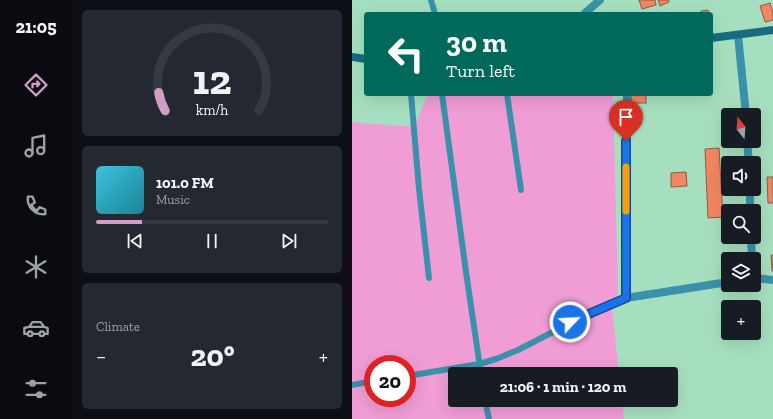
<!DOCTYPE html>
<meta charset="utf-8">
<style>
:root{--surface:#171b24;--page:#242831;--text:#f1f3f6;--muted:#9ea1a6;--line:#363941;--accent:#d19dc6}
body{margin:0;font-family:"Zilla Slab",serif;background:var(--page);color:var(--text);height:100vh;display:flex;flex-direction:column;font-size:15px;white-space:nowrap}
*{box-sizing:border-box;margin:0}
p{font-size:13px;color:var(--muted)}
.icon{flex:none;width:22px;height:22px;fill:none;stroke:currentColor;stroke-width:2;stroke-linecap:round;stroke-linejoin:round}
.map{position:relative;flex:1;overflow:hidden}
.drawer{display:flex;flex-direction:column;gap:10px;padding:10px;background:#0d0f14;width:280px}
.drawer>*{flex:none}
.top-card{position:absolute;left:12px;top:12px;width:349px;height:84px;border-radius:4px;box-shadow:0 4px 16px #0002;background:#00695c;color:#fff;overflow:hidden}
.needle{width:26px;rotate:343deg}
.tools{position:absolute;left:369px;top:108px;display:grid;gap:8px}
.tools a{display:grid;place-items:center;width:40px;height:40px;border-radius:4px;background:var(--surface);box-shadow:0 4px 16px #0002;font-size:20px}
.speed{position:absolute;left:12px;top:355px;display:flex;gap:8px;font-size:20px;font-weight:700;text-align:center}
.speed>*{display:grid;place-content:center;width:52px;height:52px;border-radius:50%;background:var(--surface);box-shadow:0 4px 16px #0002;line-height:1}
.speed .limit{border:6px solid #d22;background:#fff;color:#111}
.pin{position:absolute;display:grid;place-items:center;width:34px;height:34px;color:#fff;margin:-41px -17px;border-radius:50% 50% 50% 0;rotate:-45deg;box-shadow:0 0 4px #0007}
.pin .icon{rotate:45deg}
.me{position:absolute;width:44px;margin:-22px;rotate:65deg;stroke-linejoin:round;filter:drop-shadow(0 0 3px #0008)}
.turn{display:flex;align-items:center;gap:14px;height:84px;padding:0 16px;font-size:18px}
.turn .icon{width:52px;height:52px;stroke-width:2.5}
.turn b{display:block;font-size:28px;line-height:34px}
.big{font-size:30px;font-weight:800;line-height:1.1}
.drawer .widget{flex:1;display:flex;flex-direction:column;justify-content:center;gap:6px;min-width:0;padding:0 14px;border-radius:6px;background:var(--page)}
.drawer .dial{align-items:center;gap:0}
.dial svg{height:104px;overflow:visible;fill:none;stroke:var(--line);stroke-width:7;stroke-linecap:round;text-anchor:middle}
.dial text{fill:var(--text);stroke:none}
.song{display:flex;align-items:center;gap:12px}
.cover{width:48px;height:48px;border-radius:6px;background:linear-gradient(135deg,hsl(190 70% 55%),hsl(190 70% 35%))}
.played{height:4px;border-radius:2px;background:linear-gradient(90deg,var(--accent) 20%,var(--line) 20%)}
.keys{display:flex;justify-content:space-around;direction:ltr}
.heat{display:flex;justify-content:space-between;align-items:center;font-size:22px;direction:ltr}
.trip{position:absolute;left:96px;top:367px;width:230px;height:40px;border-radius:4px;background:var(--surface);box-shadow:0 4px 16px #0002;font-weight:800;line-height:40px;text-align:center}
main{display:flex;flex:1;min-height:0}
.tab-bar{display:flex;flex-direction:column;width:72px;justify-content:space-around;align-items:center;background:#090b0e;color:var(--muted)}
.tab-bar .icon{width:28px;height:28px}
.tab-bar .selected{color:var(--accent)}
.tab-bar b{font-size:18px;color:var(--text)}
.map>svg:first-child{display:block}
</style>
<main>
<nav class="tab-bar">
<b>21:05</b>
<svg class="icon selected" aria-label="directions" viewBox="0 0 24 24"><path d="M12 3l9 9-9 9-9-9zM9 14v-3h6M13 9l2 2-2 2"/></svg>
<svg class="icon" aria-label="music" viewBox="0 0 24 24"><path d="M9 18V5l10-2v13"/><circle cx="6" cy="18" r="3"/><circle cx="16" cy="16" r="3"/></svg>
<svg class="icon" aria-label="phone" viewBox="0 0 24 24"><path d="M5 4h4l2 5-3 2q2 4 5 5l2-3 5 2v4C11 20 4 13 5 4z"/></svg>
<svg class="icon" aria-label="climate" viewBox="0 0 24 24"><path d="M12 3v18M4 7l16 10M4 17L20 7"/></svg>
<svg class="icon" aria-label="car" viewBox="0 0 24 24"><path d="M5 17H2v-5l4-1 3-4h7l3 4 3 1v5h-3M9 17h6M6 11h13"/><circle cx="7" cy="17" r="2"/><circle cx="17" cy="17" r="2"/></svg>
<svg class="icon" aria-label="filters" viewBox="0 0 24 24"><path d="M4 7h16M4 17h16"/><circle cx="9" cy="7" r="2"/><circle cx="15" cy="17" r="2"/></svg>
</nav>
<section class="drawer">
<div class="widget dial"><svg viewBox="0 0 100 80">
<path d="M14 69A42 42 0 1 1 86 69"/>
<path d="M14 69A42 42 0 0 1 9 55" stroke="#d19dc6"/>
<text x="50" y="56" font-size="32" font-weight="700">12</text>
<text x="50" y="72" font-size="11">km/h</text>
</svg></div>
<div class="widget">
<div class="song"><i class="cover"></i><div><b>101.0 FM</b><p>Music</p></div></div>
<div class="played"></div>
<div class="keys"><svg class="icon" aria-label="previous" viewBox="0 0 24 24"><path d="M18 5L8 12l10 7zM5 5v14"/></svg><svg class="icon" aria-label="pause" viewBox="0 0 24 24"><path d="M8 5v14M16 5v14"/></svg><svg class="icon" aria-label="next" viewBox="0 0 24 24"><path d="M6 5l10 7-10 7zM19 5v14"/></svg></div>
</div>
<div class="widget"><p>Climate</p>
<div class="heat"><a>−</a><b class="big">20°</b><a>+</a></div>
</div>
</section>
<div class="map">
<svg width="421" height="419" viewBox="0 0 421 419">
<rect width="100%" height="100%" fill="#a6dfbf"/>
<!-- green -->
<path fill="#f09cd5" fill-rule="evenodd" d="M76,94H261L266,293L260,308L267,374H103V400H270L272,419H0V122L62,127ZM21,364H55V398H21Z"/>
<!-- building -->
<g fill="#f18661" stroke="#8f5b49">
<polygon points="287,0 303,0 304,5 290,9"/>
<polygon points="306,0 317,0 317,2 308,6"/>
<polygon points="418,3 421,13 421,20 413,22 408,6"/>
<polygon points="356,10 357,14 350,14 349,11"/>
<rect x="279" y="94" width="15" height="9"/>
<polygon points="367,148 371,217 356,218 353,149"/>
<polygon points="334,172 335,186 319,187 319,173"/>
<polygon points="415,177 421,177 421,203 416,203"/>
<polygon points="419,255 421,255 421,271 420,271"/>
</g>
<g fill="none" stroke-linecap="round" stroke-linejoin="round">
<!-- lane -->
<g stroke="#3991aa" stroke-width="6">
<polyline points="79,0 83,14"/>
<polyline points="59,94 67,189 77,278"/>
<polyline points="90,94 114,272 129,374"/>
<polyline points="155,94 169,190"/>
<polyline points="55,376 127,364 144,359 166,350 230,317 274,298"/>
<polyline points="0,385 21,381"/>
<polyline points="133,400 137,419"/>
</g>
<!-- street -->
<g stroke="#3991aa" stroke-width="8">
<polyline points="232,14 248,0"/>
<polyline points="386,35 394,115"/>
<polyline points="275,94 274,298 376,282"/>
<polyline points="395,141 397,163"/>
<polyline points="398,189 398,211"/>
<polyline points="399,237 400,259"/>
<polyline points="402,278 421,280"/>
</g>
<!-- secondary -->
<g stroke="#186b81" stroke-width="8">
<polyline points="359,38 421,30"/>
<polyline points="0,57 14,59"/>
</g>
</g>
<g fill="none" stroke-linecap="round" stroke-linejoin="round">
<defs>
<polyline id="route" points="218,322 274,298 274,141"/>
</defs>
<!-- route casing -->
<use href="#route" stroke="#114b97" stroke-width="10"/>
<!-- route -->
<use href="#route" stroke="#1a73e8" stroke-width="7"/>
<!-- slow -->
<polyline stroke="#f59e0b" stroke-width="7" points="274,211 274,167"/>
</g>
</svg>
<div class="tools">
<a><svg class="needle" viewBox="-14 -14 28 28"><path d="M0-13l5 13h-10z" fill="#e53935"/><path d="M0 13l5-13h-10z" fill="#9ea1a6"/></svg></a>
<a><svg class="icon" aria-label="sound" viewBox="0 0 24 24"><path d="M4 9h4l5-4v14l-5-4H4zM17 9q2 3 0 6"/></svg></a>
<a><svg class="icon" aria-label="search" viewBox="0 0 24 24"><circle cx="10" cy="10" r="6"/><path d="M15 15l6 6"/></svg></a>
<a><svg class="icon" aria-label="layers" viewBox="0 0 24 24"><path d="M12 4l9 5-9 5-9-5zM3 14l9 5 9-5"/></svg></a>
<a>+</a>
</div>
<div class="speed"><div class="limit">20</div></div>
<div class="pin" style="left:274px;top:141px;background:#d93025"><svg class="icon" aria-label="arrive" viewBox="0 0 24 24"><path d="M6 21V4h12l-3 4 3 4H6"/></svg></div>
<svg class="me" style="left:218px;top:322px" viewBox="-20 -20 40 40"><circle r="17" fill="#1a73e8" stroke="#fff" stroke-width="3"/><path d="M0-11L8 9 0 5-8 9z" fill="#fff"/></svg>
<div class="trip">21:06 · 1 min · 120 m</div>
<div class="top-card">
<div class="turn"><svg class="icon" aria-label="left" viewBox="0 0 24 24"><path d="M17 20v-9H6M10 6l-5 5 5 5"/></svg><div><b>30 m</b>Turn left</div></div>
</div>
</div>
</main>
